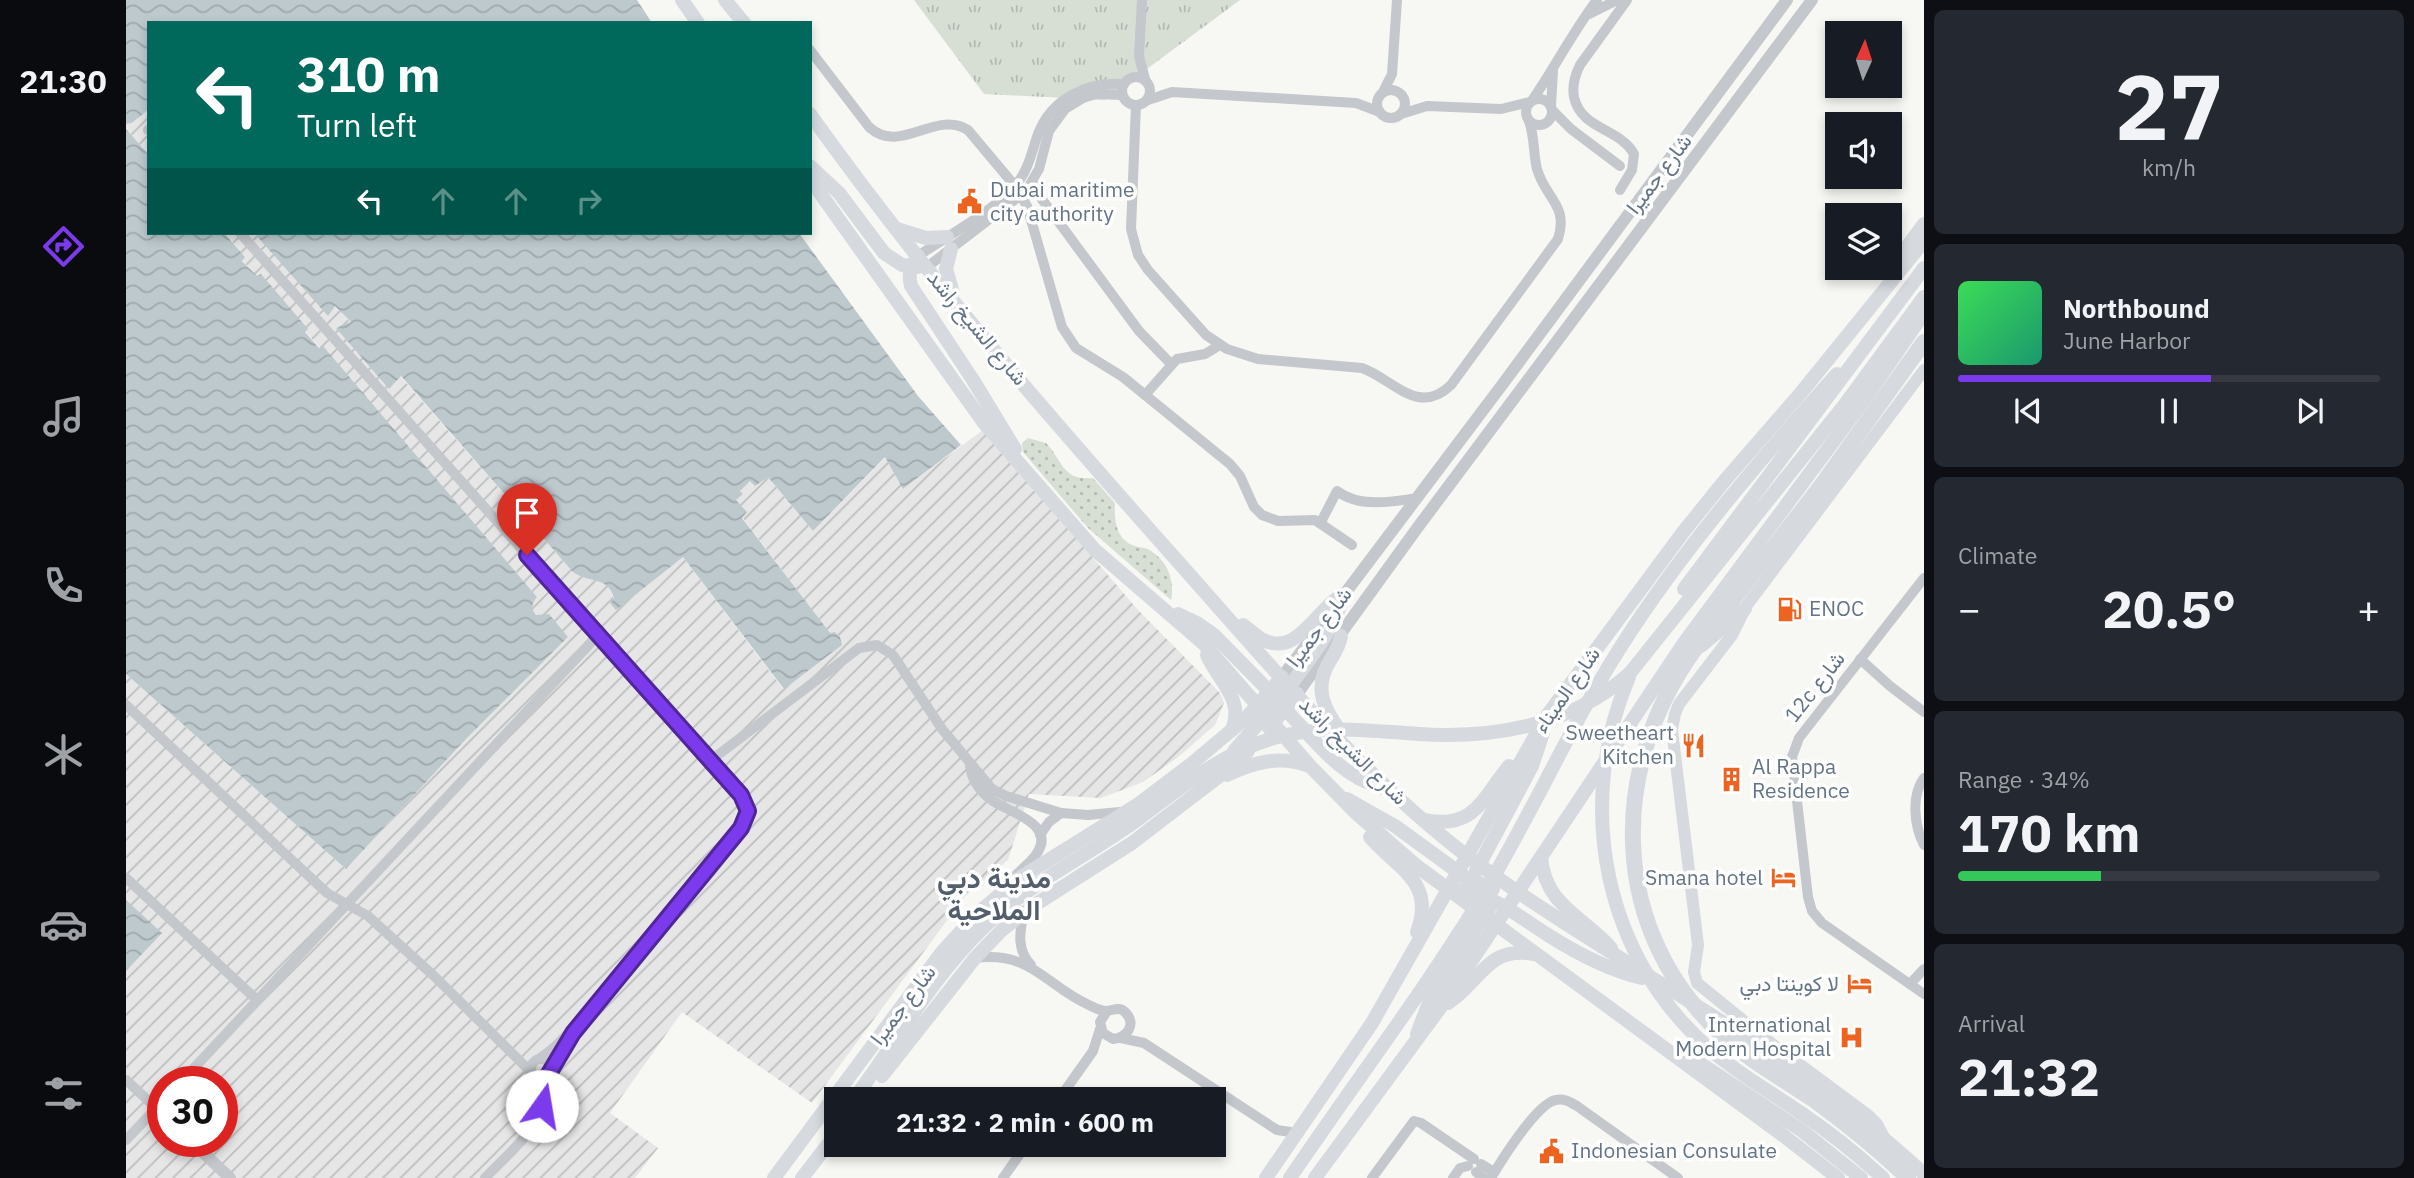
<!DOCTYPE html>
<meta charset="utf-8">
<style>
:root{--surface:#171b24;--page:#242831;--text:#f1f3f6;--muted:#9ea1a6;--line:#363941;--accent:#7c3aed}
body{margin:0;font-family:"IBM Plex Sans",Vazirmatn,sans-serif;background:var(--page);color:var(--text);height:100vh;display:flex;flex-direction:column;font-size:26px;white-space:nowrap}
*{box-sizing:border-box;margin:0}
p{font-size:23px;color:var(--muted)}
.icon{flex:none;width:38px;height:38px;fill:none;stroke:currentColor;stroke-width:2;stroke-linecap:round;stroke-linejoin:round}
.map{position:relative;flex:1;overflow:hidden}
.side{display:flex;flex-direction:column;gap:10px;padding:10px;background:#0d0f14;width:490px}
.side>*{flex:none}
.top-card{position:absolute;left:21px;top:21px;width:665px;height:214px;border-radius:0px;box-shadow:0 4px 10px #0003;background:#00695c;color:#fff;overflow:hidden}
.needle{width:46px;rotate:3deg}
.controls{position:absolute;left:1699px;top:21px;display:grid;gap:14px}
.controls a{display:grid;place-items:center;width:77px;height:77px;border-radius:0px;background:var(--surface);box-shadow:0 4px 10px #0003;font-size:35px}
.speed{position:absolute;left:21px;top:1066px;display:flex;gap:14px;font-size:35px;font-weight:700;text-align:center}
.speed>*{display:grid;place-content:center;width:91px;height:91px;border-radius:50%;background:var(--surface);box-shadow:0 4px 10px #0003;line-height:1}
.speed .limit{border:10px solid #d22;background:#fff;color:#111}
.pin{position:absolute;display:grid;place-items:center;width:60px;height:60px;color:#fff;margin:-72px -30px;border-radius:50% 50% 50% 0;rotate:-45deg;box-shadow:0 0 7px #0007}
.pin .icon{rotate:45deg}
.me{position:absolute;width:77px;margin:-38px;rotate:13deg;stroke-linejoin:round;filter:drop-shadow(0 0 5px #0008)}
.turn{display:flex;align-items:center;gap:24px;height:147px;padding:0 35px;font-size:32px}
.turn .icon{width:91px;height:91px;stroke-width:2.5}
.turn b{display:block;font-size:49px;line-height:60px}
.lanes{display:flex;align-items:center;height:66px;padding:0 35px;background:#0003;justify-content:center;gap:35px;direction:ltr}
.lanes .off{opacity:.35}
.big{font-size:52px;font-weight:800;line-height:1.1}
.side .widget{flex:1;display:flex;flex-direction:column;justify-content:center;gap:10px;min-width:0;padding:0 24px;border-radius:10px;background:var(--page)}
.side .dial{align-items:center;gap:0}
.dial b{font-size:91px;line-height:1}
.song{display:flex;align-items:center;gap:21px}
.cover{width:84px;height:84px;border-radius:10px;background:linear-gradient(135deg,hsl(130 70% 55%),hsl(160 70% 35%))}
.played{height:7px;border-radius:4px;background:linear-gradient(90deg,var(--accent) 60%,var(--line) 60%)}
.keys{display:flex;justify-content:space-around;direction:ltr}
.heat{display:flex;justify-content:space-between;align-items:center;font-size:38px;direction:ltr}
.charge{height:10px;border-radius:5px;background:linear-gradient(90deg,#34c759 34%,var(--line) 0)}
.trip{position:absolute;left:698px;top:1087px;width:402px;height:70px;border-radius:0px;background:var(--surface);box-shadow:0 4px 10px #0003;font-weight:800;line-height:70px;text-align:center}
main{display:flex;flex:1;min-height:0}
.menu{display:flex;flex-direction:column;width:126px;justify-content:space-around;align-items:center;background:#090b0e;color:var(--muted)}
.menu .icon{width:49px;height:49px}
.menu .on{color:var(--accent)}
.menu b{font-size:32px;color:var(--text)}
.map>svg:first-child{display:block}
</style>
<main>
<nav class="menu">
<b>21:30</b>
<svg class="icon on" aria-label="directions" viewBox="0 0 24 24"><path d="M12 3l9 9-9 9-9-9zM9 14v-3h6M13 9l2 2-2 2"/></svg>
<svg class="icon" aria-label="music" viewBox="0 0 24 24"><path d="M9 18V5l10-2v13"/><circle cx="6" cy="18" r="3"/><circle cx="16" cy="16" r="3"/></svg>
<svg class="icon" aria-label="phone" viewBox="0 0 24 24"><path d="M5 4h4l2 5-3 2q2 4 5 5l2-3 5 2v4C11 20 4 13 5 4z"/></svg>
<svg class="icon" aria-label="climate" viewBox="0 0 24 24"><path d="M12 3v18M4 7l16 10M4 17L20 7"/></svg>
<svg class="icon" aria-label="car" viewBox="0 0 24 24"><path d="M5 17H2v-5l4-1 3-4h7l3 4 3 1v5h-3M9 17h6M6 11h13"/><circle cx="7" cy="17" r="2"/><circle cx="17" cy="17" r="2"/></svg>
<svg class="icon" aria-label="filters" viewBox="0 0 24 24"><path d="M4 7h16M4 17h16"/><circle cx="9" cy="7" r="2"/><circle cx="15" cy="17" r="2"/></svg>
</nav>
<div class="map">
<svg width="1798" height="1178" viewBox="0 0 1798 1178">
<defs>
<pattern id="industrial-furrows" width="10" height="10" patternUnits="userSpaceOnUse" patternTransform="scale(1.75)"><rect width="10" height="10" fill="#e5e6e5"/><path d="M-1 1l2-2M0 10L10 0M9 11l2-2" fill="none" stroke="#bdbfbf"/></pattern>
<pattern id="grass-tufts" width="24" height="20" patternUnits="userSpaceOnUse" patternTransform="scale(1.75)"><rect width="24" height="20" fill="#d7dfd5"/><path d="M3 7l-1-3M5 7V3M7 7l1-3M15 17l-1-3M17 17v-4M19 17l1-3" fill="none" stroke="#b2b9b2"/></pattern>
<pattern id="garden-dots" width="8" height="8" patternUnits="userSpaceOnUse" patternTransform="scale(1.75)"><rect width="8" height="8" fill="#d7dfd5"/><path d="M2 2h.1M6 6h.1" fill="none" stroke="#b2b9b2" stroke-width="1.8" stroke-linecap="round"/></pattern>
<pattern id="water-waves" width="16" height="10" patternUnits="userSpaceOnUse" patternTransform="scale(1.75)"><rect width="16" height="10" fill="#bec9ce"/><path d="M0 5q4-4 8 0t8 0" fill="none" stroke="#9ea8ad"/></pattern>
</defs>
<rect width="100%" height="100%" fill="#f7f7f4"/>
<!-- industrial -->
<g fill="url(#industrial-furrows)" fill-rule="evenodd">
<polygon points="23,109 23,155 0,129 0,124 6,123"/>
<path d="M98,233H128L206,308L209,305L225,323L269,380L274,376L446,571L462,579L477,581L484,587L488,599L543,567L557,557L657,689L715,645L714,637L709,632L704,634L616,517L610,500L617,494L614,492L618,485L625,481L642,477L687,531L760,457L777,489L857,430L1012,610L1094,693L1098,703L1089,725L1051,758L1017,782L975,798L903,794L882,860L839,896L686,1103L556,1012L484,1113L532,1148L509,1178H0V674L220,869L337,742L442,637L417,616L410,615L406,611V605L411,597L197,347L194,348L179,331L181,329L135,275L131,277L116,260L119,257ZM37,1082H96V1141H37Z"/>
</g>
<!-- grass -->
<polygon fill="url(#grass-tufts)" points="788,0 1114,0 979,100 858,94"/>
<!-- garden -->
<path fill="url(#garden-dots)" d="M902,438L920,443C937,461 936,481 967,478L989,503C988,520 990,540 1009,546C1014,548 1020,547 1025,551C1042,562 1049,581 1045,600L962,528L897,452L896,443Z"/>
<!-- water -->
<g fill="url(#water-waves)">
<polygon points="0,0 511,0 526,23 23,23 23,109 6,123 0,124"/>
<path d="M0,129L23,155V233H98L119,257L116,261L131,276L135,274L182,329L179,332L193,348L197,346L411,597C406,604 404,608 410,615L423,614L442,637L337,742L220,869L0,674Z"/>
<path d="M128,233H673L792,396L835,445L777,489L759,457L687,531L642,477L629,486L624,481L614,491L617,494L610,500L621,512L616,518L704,633L709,632L714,637L716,645L658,689L557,557L490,610L484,603L488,598C482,575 461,584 446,571L275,376L263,389L210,328L225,322L209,306L202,316Z"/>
<polygon points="0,900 36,933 0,971"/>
</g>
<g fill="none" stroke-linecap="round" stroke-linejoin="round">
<!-- minor -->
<g stroke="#c4c7cb" stroke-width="10">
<polyline points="1016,0 1013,56 1019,79"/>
<polyline points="1463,14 1491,0"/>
<path d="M684,50L743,127C774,156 810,109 842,130L889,186L901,206L936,327L950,348L997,377L1104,464L1114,476L1128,507L1136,515L1152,521L1189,520L1226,545"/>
<circle cx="1010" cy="91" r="14"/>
<circle cx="1265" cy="104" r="14"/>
<polyline points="1257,92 1266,74 1271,0"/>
<circle cx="1413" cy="112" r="13"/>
<polyline points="1022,100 1046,92 1230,103 1254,112"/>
<path d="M1405,102C1428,69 1446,33 1471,0"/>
<path d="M1010,105L1005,229L1012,255L1022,270L1080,335L1101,349L1132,359L1236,368C1267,379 1292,417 1325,385L1432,239C1443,205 1419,198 1411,169C1407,153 1409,138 1403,121"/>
<polyline points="1425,106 1427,71"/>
<polyline points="1426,110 1445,129 1494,166"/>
<polyline points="1275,114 1301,106 1375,109 1404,102"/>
<polyline points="22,130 23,130"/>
<polyline points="907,181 915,198 1013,331 1045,364"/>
<path d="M1494,190L1506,170L1508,154C1494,128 1455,130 1448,97C1446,86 1449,75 1454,65L1501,0"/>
<polyline points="114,233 615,795 621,805 619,823 447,1033 425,1069"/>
<path d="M792,256C820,237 867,211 888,187C902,172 905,154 912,134C925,99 961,81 998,84"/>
<polyline points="801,267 900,191 913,169 923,131 939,109 957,98 970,94 996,95"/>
<polyline points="1019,395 1051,359 1079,354 1094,345"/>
<path d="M1195,522L1211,491C1233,508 1266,502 1291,498"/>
<polyline points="1798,578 1673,738 1666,757 1682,897 1686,911 1696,923 1798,994"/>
<polyline points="1734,659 1764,686 1798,712"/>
<polyline points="0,705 201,893 242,916 308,976 404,1071"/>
<polyline points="584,761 733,648 751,645 767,655 816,729 866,789 880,796 935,813 962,815 994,812"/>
<path d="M844,765C845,780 855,793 867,801C885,813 933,825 909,856C904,863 896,869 890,875"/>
<path d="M1798,778C1785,796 1788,826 1798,845"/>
<polyline points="914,835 923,822 935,813"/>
<polyline points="0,878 131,1000"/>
<path d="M898,914C893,933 891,950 905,965"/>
<path d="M849,958C907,951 919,986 965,1006C969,1008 976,1011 981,1011C988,1010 994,1006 1000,1013C1011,1025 1000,1038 987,1039L977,1033L974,1022L981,1011"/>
<polyline points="1784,984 1798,969"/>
<polyline points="995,1038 1018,1043 1151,1130 1171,1133"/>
<circle cx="415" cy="1069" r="10"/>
<polyline points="413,1059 441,1038"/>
<polyline points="406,1075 409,1099 407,1120"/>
<polyline points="0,1080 30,1108"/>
<polyline points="55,1082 472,635"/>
<polyline points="933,1099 967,1051 974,1029"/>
<polyline points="0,1140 37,1101"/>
<polyline points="1355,1164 1368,1172"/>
<polyline points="1350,1172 1358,1178"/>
<path d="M359,1178C378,1158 405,1136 415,1110C419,1100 418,1088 421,1077"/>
<polyline points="877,1178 901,1144"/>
<polyline points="1246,1178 1288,1121 1295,1123 1348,1159"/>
<polyline points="1327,1178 1334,1168 1342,1166"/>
<path d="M1365,1178C1375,1161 1411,1103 1430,1100C1438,1098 1444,1102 1451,1106L1552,1178"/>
</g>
<!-- tertiary -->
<g stroke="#c4c7cb" stroke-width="12">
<polyline points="1156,677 1376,385 1661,0"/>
<polyline points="1171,694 1292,527 1686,0"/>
<polyline points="30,1108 37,1114"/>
<polyline points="65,1141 104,1178"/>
</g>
<!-- secondary -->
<polyline stroke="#d6dadf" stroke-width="12" points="1758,1137 1751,1124 1742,1115 1645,1043 1571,983 1568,972 1572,945 1546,730 1549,714 1553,704 1606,635 1621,605 1798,370"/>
<!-- primary -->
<g stroke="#d6dadf" stroke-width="14">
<polyline points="556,0 572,23"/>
<polyline points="599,0 618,23"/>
<path d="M684,114C797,273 926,420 1055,565C1143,664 1228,767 1332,849C1407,906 1487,953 1566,1003C1647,1053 1728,1109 1798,1174"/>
<polyline points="684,166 713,193 758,253 776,265 792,267"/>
<polyline points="684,179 858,423 969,550 1078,644 1185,767 1231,814 1292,867 1658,1136 1712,1178"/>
<polyline points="771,229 800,238 821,237"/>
<polyline points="825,249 820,269 827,293"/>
<path d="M792,256C784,267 782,273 785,286L847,380L889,449"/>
<polyline points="1772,259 1798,224"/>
<polyline points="1558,589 1798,268"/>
<polyline points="1052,614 1071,623 1088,635 1144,692 1156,697 1171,694"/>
<path d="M1117,625C1123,629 1129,635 1135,639C1172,659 1190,608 1218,594"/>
<polyline points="1575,646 1619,609"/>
<path d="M1081,655C1092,681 1119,699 1106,730"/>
<path d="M1503,677C1448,806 1478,959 1586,1051C1615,1076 1647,1093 1678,1115C1706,1134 1732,1155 1757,1178"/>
<path d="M1160,691C1182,661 1208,631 1218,594"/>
<path d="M1132,706L1148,705L1159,709C1188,739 1214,777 1257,788"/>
<polyline points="1143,728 1171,694"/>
<path d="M1212,728C1198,709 1189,689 1201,666C1207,655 1213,648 1215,636"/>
<polyline points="1108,751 1145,709"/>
<path d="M1101,775C1128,762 1154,755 1183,766"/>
<polyline points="1221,799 1269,826 1339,877 1367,889"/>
<path d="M1299,820C1349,830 1357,797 1383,766"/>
<path d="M1244,837C1271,869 1310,881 1291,932"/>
<path d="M1415,857C1419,906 1457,916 1485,948"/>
<polyline points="1350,871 1406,766 1417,733"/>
<path d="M1324,889C1364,891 1390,915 1422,935C1452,954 1482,970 1516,978"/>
<path d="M1322,1003C1355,982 1361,945 1408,954"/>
<polyline points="1291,1034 1304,1000 1363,909"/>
<polyline points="1560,1054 1675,1130 1735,1178"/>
<polyline points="756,1076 849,958 876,930 907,906 1006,843 1100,771 1122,751"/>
<path d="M728,1099C770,1043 805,979 855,930C902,883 962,856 1015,817C1061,783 1102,748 1160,735C1205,725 1247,731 1292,734C1369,739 1445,726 1504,673L1720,403L1798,297"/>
<polyline points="648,1178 816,952 851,914 892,879 1011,805 1064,765 1120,718 1156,677"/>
<polyline points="676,1178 710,1134"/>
<polyline points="1140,1178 1246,1023 1420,717 1558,531 1600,479 1674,394 1798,241"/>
<path d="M1164,1178C1226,1086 1294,997 1352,903C1403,820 1442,730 1494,648C1556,550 1634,460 1711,374"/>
<polyline points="1189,1178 1314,1008 1558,643 1741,396 1798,313"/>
</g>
<!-- trunk -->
<path stroke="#d6dadf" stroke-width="16" d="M1782,1178C1753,1150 1721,1124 1688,1100C1657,1079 1624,1061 1597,1036C1483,931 1481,770 1569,649L1695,486L1798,342"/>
</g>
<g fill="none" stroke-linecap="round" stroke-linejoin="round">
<defs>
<polyline id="route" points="401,555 615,795 622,811 615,828 447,1033 421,1077 416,1106"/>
</defs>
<!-- route casing -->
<use href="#route" stroke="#51269a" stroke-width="18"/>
<!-- route -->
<use href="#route" stroke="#7c3aed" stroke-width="12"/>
</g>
<!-- icons -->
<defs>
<symbol id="civic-bare" viewBox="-9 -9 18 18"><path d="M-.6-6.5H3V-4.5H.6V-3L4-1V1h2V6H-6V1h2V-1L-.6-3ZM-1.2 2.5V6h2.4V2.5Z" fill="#ec641f" stroke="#fff" stroke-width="2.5" paint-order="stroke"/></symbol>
<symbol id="fuel-bare" viewBox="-9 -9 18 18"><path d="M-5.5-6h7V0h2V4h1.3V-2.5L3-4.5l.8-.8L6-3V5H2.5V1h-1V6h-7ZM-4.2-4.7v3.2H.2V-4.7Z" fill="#ec641f" stroke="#fff" stroke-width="2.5" paint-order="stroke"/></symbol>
<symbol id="restaurant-bare" viewBox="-9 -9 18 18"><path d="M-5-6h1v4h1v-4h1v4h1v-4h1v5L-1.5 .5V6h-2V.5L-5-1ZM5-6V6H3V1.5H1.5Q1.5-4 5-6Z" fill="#ec641f" stroke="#fff" stroke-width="2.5" paint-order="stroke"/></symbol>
<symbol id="building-bare" viewBox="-9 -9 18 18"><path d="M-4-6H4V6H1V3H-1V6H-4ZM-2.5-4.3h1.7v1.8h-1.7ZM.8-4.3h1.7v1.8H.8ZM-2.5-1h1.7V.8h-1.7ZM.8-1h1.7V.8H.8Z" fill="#ec641f" stroke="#fff" stroke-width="2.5" paint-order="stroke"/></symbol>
<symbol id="hotel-bare" viewBox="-9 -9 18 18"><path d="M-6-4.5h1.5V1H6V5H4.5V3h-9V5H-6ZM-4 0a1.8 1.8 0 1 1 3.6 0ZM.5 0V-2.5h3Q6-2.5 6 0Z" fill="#ec641f" stroke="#fff" stroke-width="2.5" paint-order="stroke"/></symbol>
<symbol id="hospital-bare" viewBox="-9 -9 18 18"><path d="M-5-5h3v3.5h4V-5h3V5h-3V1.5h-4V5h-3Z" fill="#ec641f" stroke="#fff" stroke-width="2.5" paint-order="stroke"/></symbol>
</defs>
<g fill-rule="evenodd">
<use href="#civic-bare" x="826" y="184" width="35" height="35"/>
<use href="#fuel-bare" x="1646" y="592" width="35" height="35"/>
<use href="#restaurant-bare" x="1550" y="728" width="35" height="35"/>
<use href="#building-bare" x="1588" y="762" width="35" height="35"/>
<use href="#hotel-bare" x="1640" y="860" width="35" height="35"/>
<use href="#hotel-bare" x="1716" y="966" width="35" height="35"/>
<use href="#hospital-bare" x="1708" y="1020" width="35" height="35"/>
<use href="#civic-bare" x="1408" y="1134" width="35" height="35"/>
</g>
<g text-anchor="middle" stroke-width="7" stroke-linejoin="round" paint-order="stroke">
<!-- street labels -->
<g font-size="21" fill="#647486" stroke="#fff">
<text transform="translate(1533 174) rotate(-53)" y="7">شارع جميرا</text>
<text transform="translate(851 328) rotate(50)" y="7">شارع الشيخ راشد</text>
<text transform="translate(1193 627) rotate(-53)" y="7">شارع جميرا</text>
<text transform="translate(1689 687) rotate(-52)" y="7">12c شارع</text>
<text transform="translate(1441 690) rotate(-55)" y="7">شارع الميناء</text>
<text transform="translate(1227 751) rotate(45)" y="7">شارع الشيخ راشد</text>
<text transform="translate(777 1005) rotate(-53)" y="7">شارع جميرا</text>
</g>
<!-- poi labels -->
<g font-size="21" fill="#647486" stroke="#fff" text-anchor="start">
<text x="864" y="197">Dubai maritime<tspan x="864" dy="24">city authority</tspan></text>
<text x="1683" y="616">ENOC</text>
<text x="1548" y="740" text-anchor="end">Sweetheart<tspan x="1548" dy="24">Kitchen</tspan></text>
<text x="1626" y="774">Al Rappa<tspan x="1626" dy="24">Residence</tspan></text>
<text x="1637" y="885" text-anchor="end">Smana hotel</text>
<text x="1713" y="991" text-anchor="end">لا كوينتا دبي</text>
<text x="1705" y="1032" text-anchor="end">International<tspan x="1705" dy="24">Modern Hospital</tspan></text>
<text x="1445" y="1158">Indonesian Consulate</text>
</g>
<!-- district labels -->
<g font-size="28" font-weight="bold" fill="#535e6b" stroke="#fff">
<text x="868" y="888">مدينة دبي<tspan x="868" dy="32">الملاحية</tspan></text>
</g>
</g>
</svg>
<div class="controls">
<a><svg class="needle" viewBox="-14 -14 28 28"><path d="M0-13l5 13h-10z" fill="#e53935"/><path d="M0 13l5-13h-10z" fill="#9ea1a6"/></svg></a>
<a><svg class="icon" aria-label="sound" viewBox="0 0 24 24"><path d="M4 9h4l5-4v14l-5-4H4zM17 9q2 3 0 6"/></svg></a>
<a><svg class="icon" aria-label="layers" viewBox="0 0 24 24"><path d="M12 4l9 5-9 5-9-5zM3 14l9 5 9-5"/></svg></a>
</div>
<div class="speed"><div class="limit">30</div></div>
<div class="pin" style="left:401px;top:555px;background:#d93025"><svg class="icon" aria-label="arrive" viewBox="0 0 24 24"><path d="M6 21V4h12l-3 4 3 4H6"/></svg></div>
<svg class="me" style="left:416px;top:1106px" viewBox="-20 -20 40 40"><circle r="19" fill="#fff"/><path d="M0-13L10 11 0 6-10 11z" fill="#7c3aed"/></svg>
<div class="trip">21:32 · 2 min · 600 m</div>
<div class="top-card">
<div class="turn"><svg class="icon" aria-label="left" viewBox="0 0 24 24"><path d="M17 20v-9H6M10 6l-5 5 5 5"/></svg><div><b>310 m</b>Turn left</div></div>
<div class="lanes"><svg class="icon" aria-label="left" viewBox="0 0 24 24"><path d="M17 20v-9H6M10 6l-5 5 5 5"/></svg><svg class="icon off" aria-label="ahead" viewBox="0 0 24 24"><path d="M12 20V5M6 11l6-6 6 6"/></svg><svg class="icon off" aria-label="ahead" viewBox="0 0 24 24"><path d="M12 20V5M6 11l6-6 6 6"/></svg><svg class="icon off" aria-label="right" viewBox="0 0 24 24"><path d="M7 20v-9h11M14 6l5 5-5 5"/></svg></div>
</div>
</div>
<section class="side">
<div class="widget dial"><b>27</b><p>km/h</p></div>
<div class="widget">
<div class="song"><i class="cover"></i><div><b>Northbound</b><p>June Harbor</p></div></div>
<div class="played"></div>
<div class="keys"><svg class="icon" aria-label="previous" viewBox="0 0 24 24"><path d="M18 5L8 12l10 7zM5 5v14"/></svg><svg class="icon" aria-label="pause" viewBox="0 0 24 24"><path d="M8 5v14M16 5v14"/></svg><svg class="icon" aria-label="next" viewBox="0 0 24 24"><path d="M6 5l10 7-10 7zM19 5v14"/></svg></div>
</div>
<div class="widget"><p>Climate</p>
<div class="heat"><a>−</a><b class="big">20.5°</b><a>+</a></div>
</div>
<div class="widget"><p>Range · 34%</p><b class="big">170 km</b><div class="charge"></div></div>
<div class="widget"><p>Arrival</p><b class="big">21:32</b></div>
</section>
</main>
